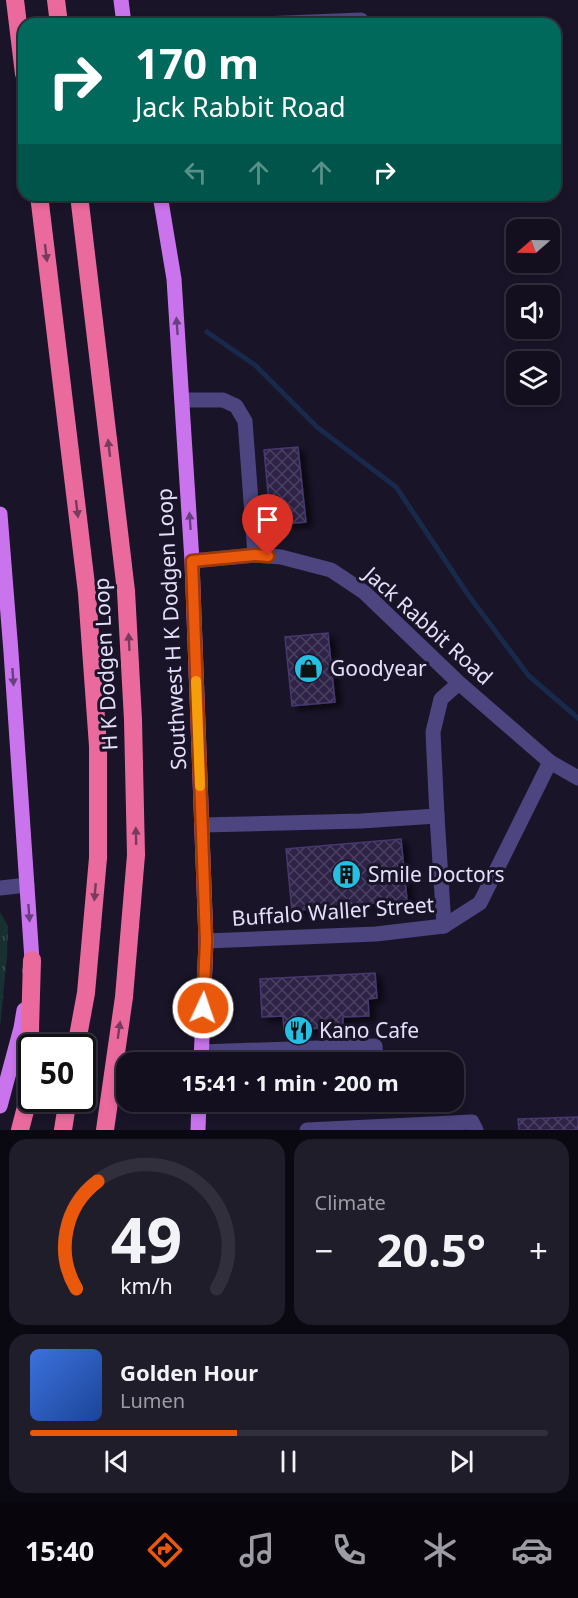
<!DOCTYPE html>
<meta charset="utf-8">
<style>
:root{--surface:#130f1e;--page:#201d2b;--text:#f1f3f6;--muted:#9d9ca4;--line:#322f3c;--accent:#ea580c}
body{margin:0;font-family:"Noto Sans",sans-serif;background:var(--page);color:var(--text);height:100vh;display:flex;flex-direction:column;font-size:22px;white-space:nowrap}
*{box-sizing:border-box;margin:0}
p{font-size:20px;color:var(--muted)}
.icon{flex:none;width:33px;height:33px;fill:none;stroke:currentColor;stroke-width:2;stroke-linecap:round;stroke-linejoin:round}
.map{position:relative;height:1130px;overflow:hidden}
.drawer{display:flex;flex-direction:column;gap:9px;padding:9px;background:#0a0810;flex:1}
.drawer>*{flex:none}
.guide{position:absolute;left:18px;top:18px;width:543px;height:183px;border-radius:18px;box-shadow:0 3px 9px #0003,0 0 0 2px var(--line);background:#00695c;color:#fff;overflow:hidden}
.needle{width:39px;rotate:250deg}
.fabs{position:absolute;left:506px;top:219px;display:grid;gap:12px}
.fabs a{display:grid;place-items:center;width:54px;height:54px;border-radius:12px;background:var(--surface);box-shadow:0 3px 9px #0003,0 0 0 2px var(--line);font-size:30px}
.speed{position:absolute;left:18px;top:1034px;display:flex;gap:12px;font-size:30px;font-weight:700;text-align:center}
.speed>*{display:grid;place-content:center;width:78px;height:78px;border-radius:50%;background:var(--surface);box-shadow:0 3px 9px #0003,0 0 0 2px var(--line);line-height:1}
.speed .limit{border:3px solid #111;border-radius:9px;background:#fff;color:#111}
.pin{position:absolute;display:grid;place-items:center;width:51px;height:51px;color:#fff;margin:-62px -26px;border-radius:50% 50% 50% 0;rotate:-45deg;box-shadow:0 0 6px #0007}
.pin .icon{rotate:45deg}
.me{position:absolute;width:66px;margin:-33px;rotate:3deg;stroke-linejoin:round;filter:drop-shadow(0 0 4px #0008)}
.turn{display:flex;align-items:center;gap:21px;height:126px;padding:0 18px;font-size:27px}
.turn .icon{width:78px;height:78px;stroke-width:2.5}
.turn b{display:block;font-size:42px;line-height:51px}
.lanes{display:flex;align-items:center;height:57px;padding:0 18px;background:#0003;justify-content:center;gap:30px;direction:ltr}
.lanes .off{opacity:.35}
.big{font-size:45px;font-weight:700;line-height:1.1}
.drawer .tile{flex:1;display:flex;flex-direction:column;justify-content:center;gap:9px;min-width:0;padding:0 21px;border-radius:18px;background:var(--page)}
.drawer .dial{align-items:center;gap:0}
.dial svg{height:156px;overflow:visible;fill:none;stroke:var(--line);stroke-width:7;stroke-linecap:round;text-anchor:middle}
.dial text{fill:var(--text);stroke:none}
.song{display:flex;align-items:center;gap:18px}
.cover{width:72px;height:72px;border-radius:9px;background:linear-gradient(135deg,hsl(220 70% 55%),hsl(220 70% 35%))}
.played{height:6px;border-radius:3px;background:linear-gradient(90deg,var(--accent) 40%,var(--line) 40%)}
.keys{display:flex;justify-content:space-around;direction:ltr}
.heat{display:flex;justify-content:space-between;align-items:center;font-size:33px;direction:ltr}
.drawer .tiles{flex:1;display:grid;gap:9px;grid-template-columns:1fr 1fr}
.tile:last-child{grid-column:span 2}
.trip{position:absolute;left:116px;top:1052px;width:348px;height:60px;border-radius:18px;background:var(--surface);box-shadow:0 3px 9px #0003,0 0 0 2px var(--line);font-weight:700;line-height:60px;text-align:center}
.menu{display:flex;height:96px;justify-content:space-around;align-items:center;background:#08060c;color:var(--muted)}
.menu .icon{width:42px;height:42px}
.menu .selected{color:var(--accent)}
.menu b{font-size:27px;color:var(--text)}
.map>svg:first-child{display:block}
</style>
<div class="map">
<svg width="578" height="1130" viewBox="0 0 578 1130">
<defs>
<pattern id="grass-tufts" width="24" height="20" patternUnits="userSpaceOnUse" patternTransform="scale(1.5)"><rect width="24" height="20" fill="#183031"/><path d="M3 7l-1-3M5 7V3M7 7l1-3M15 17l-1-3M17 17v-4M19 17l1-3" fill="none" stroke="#394e50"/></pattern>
<pattern id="building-cross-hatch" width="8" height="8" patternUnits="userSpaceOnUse" patternTransform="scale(1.5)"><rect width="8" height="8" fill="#2d2246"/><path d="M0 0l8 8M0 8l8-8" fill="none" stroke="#4b4262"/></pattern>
<filter id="shadow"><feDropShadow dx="6" dy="4" stdDeviation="3" flood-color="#0009"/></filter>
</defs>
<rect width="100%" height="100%" fill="#191428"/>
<!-- grass -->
<polygon fill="url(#grass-tufts)" points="0,912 8,926 7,956 0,1028"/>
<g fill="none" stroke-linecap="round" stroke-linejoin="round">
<!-- stream -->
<polyline stroke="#18294c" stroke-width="5" points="207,332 255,365 317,427 396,487 469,596 529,676 578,718"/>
</g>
<!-- building -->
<g fill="url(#building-cross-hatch)" stroke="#47386f" stroke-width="1.5" filter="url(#shadow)">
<polygon points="298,447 306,522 271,525 264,450"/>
<polygon points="328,633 335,702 292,706 285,637"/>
<polygon points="401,839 407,900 292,911 286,849"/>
<polygon points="375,973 377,998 368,999 369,1016 343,1017 343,1027 284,1030 283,1016 262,1017 260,979"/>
<polygon points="578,1117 578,1130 519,1130 518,1119"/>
</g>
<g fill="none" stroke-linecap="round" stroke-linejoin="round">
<!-- minor -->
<g stroke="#4c4580" stroke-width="15">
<polyline points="261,24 361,20"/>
<polyline points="182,400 223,400 236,406 245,421 255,555"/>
<polyline points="192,561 255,555 281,557 331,570 364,592 459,683 550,762 578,778"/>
<polyline points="437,816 433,732 441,699 459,683"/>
<polyline points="202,825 361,821 437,816 444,926"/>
<polyline points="0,888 27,885"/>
<polyline points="206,941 376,934 444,926 480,903 550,762"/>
<polyline points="201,1052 375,1046 376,1062"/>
<polyline points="307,1130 472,1122 476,1130"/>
</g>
<!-- major -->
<g stroke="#c974ec" stroke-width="15">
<polyline points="121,0 124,24"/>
<polyline points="160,195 174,279 192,561 206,941 201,1062"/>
<polyline points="0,514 11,652 32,960 30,971"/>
<polyline points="0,1106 21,1028 24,1010"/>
<polyline points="198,1130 199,1101"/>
</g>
<!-- highway -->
<g stroke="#eb6a9d" stroke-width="18">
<polyline points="15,0 24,74"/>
<polyline points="56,0 59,24"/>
<polyline points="39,195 87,593 98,746 98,858 86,993 76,1047"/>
<polyline points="79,195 126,591 133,720 136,855 124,997 105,1130"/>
<polyline points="20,1130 28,1099 32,960"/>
<polyline points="63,1130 68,1098"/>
</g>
</g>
<!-- one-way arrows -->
<defs><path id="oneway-solid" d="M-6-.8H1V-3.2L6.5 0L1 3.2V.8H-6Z" transform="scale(1.5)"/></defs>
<g fill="#773b5d">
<use href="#oneway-solid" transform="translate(46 253) rotate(83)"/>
<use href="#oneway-solid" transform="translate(109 448) rotate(-97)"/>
<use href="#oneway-solid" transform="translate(77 509) rotate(83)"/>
<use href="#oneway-solid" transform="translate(129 642) rotate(-93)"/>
<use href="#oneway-solid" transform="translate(136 836) rotate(-91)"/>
<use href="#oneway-solid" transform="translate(95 892) rotate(95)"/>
<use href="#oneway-solid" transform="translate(119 1030) rotate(-82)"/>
</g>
<g fill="#683f80">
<use href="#oneway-solid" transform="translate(177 326) rotate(-94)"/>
<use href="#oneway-solid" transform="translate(190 521) rotate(-94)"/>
<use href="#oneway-solid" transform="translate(13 677) rotate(86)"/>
<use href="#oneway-solid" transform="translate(29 913) rotate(86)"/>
</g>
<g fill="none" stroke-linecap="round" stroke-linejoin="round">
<defs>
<polyline id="route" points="203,1008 206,941 192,561 255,555 268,556"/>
</defs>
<!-- route casing -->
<use href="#route" stroke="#983908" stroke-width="15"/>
<!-- route -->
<use href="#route" stroke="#ea580c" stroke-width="10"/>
<!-- slow -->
<polyline stroke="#f59e0b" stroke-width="10" points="196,681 200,786"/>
</g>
<!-- icons -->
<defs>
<symbol id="shop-disc" viewBox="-11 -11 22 22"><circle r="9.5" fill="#24bfe1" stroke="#191428"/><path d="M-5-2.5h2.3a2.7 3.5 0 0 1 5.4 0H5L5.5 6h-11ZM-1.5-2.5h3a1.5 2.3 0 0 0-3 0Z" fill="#111"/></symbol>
<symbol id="building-disc" viewBox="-11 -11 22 22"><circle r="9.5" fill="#24bfe1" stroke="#191428"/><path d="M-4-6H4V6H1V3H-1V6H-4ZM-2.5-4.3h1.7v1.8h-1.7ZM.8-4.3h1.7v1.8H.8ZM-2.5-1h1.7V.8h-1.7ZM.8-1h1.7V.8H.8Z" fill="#111"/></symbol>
<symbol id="restaurant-disc" viewBox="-11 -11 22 22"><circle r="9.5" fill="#24bfe1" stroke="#191428"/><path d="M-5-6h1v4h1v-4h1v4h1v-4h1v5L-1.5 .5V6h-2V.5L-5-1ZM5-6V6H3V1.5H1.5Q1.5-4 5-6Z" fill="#111"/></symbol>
</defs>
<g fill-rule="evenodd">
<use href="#shop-disc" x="292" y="652" width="33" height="33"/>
<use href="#building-disc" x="330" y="858" width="33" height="33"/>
<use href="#restaurant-disc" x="282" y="1014" width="33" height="33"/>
</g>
<g text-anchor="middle" stroke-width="6" stroke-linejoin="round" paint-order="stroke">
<!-- street labels -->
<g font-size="21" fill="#e4dffb" stroke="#191428">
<text transform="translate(428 626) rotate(42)" y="7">Jack Rabbit Road</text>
<text transform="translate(172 629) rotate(-93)" y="7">Southwest H K Dodgen Loop</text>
<text transform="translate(106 664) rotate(-93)" y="7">H K Dodgen Loop</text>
<text transform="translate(333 912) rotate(-4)" y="7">Buffalo Waller Street</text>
</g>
<!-- poi labels -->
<g font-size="21" fill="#e4dffb" stroke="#191428" text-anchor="start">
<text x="330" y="676">Goodyear</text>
<text x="368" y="882">Smile Doctors</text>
<text x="319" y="1038">Kano Cafe</text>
</g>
</g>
</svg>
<div class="fabs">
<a><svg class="needle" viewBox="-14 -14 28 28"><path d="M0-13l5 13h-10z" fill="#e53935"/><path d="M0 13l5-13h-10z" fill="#9d9ca4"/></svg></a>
<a><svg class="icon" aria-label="sound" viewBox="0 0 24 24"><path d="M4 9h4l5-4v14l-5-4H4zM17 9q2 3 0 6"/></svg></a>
<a><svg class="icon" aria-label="layers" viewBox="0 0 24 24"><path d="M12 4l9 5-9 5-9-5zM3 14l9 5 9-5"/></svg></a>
</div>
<div class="speed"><div class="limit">50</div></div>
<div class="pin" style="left:268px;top:556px;background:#d93025"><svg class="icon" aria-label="arrive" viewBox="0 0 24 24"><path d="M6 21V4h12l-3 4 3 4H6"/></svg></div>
<svg class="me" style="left:203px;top:1008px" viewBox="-20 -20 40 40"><circle r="17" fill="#ea580c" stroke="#fff" stroke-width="3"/><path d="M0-11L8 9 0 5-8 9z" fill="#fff"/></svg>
<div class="trip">15:41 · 1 min · 200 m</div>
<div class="guide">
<div class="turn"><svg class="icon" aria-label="right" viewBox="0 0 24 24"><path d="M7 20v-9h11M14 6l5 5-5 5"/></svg><div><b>170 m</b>Jack Rabbit Road</div></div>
<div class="lanes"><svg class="icon off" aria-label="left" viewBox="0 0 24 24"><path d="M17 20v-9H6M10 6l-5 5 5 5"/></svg><svg class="icon off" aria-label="ahead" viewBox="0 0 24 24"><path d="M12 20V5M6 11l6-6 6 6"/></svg><svg class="icon off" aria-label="ahead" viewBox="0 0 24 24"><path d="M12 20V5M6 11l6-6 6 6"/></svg><svg class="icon" aria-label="right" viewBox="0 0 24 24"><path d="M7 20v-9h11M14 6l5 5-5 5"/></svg></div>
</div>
</div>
<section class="drawer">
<div class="tiles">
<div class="tile dial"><svg viewBox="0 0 100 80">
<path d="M14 69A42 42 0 1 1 86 69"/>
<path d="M14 69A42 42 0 0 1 25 14" stroke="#ea580c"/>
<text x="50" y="56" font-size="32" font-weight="700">49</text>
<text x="50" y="72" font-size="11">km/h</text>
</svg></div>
<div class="tile"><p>Climate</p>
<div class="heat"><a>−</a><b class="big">20.5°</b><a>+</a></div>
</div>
<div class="tile">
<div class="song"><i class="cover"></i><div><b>Golden Hour</b><p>Lumen</p></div></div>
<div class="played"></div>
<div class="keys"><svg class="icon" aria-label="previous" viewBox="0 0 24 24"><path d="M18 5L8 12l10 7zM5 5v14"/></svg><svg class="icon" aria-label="pause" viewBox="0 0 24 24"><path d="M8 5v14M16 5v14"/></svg><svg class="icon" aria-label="next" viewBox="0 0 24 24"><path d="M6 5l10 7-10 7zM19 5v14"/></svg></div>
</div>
</div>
</section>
<nav class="menu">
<b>15:40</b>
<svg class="icon selected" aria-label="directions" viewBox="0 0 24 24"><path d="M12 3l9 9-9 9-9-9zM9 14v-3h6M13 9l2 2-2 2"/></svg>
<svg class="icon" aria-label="music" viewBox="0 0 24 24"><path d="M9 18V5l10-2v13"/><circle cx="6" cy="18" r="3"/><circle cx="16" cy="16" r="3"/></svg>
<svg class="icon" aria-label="phone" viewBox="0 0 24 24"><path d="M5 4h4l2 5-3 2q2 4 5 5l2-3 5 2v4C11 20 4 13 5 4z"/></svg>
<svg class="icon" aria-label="climate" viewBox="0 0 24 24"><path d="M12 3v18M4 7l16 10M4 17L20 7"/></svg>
<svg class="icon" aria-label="car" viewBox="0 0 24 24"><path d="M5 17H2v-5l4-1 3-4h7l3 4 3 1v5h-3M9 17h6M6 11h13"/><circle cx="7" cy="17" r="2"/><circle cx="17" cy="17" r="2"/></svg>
</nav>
